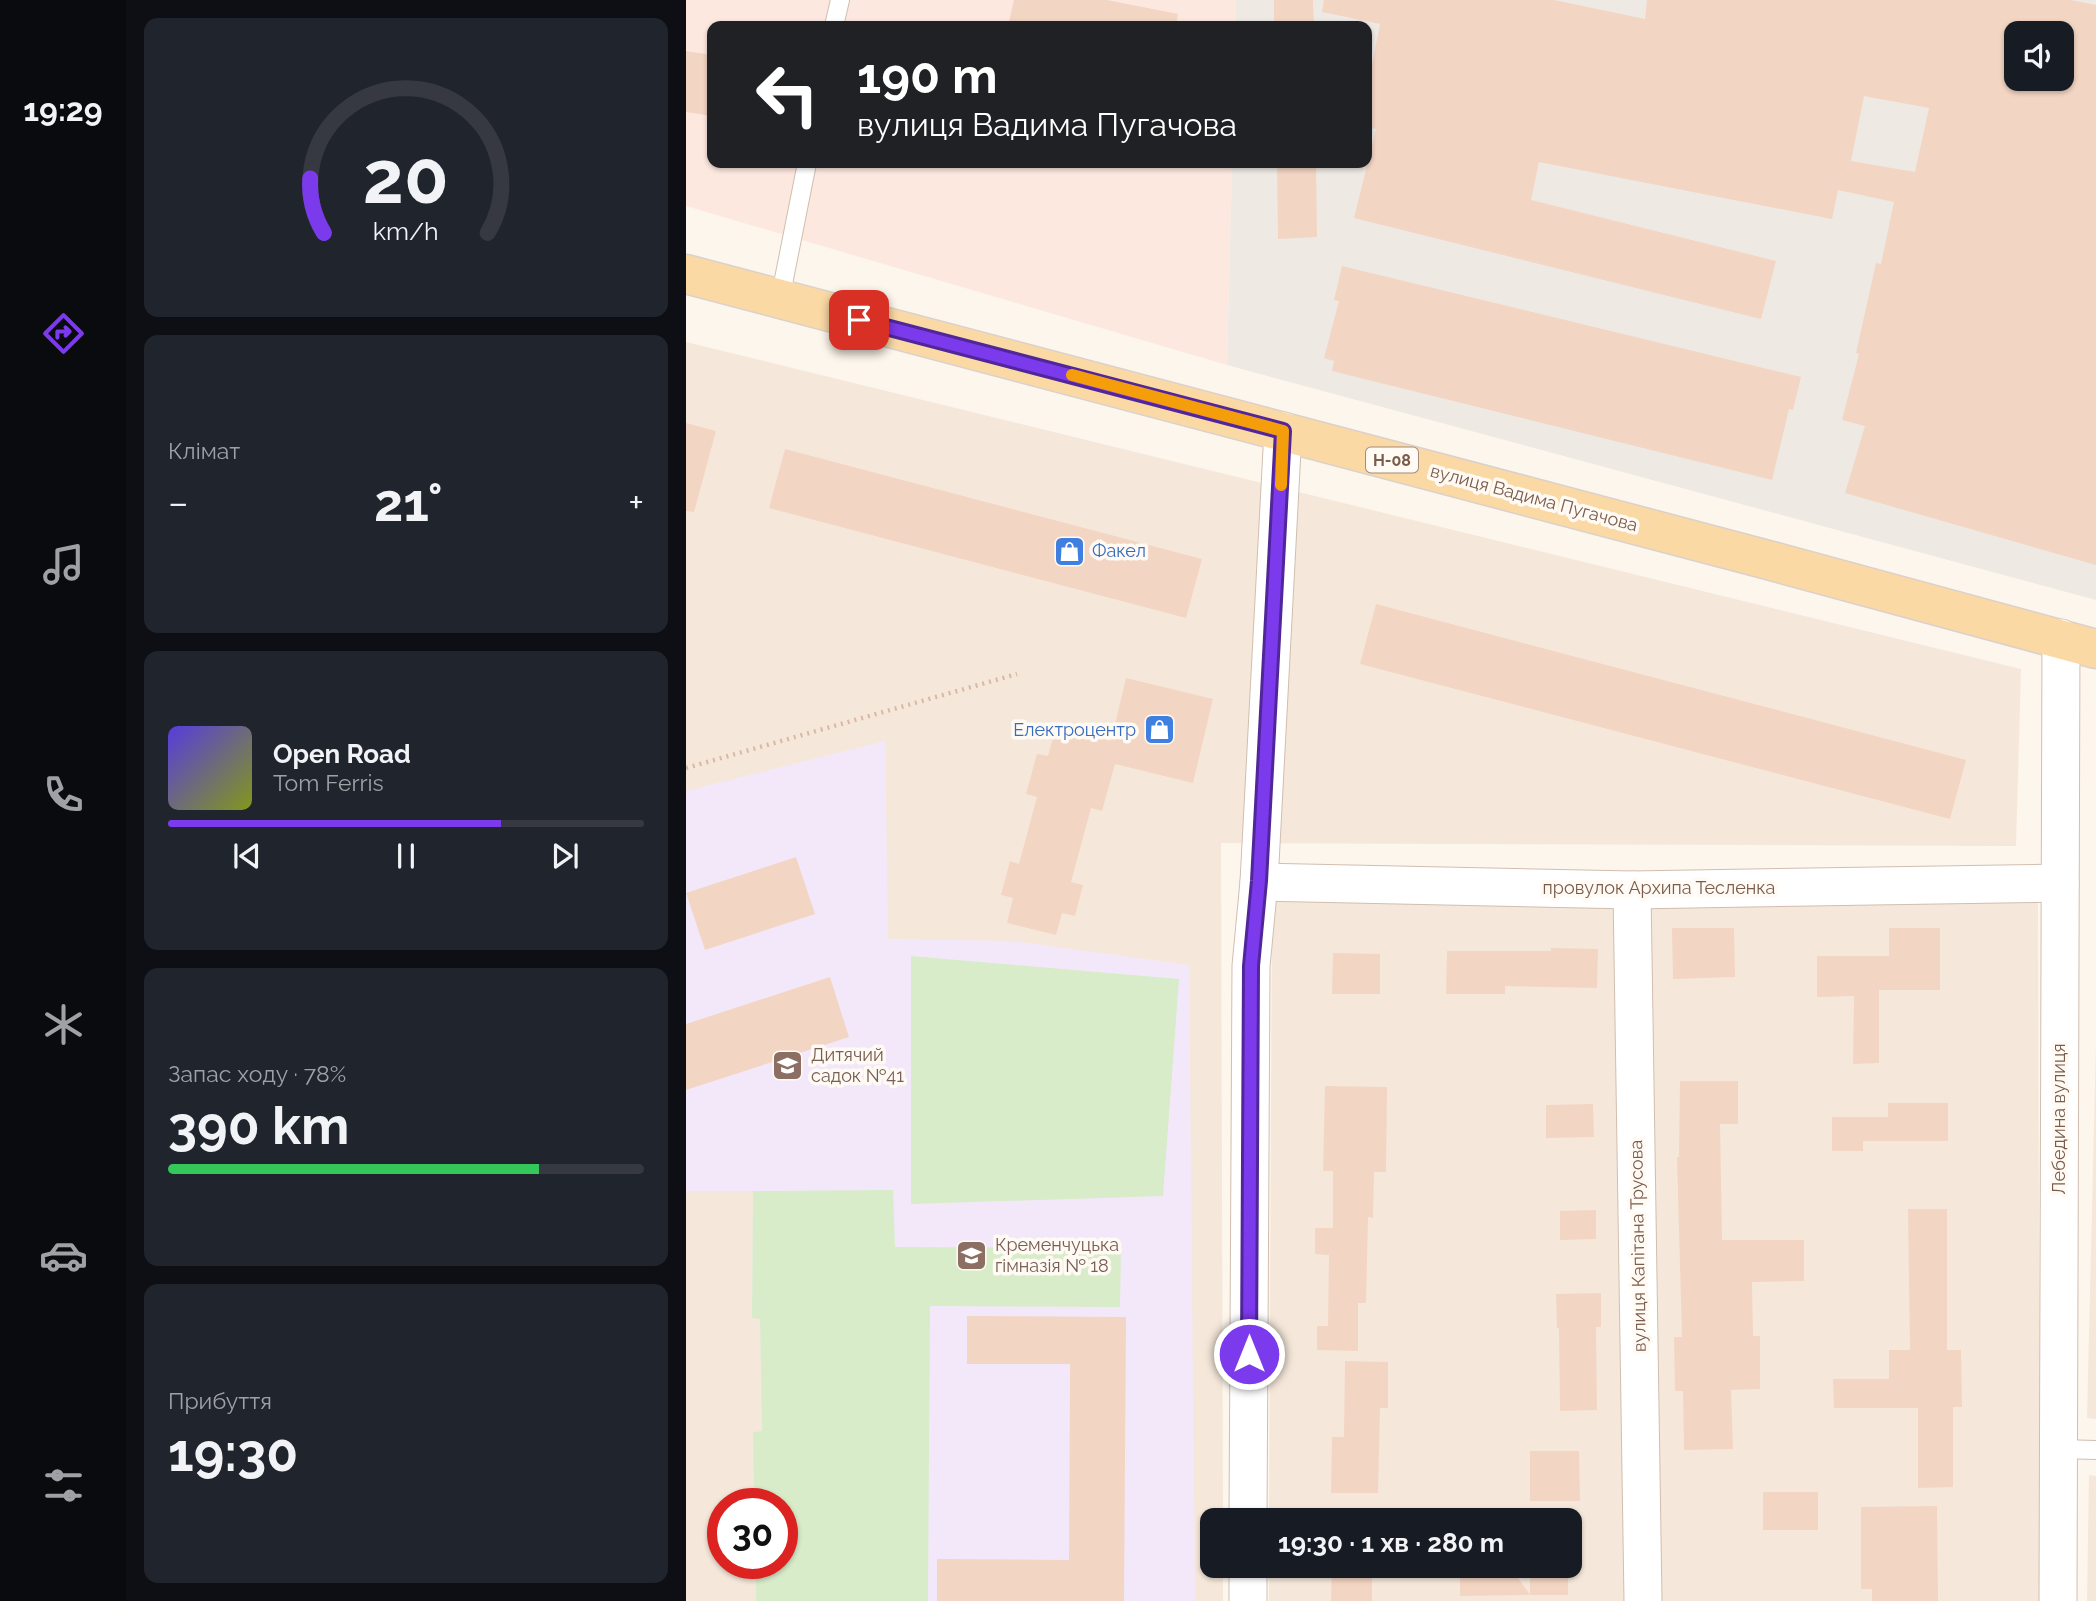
<!DOCTYPE html>
<html lang="uk">
<meta charset="utf-8">
<style>
:root{--surface:#171b24;--page:#20242c;--text:#f1f3f6;--muted:#9ea1a6;--line:#363941;--accent:#7c3aed}
body{margin:0;font-family:Raleway,sans-serif;background:var(--page);color:var(--text);height:100vh;display:flex;flex-direction:column;font-size:26px;white-space:nowrap}
*{box-sizing:border-box;margin:0}
p{font-size:23px;color:var(--muted)}
.icon{flex:none;width:38px;height:38px;fill:none;stroke:currentColor;stroke-width:2;stroke-linecap:round;stroke-linejoin:round}
.map{position:relative;flex:1;overflow:hidden}
.panel{display:flex;flex-direction:column;gap:18px;padding:18px;background:#0d0f14;width:560px}
.panel>*{flex:none}
.banner{position:absolute;left:21px;top:21px;width:665px;height:147px;border-radius:14px;box-shadow:0 2px 5px #0004;background:#202124;color:#fff;overflow:hidden}
.fabs{position:absolute;left:1318px;top:21px;display:grid;gap:14px}
.fabs a{display:grid;place-items:center;width:70px;height:70px;border-radius:14px;background:var(--surface);box-shadow:0 2px 5px #0004;font-size:35px}
.speed{position:absolute;left:21px;top:1488px;display:flex;gap:14px;font-size:35px;font-weight:700;text-align:center}
.speed>*{display:grid;place-content:center;width:91px;height:91px;border-radius:50%;background:var(--surface);box-shadow:0 2px 5px #0004;line-height:1}
.speed .limit{border:10px solid #d22;background:#fff;color:#111}
.pin{position:absolute;display:grid;place-items:center;width:60px;height:60px;color:#fff;margin:-30px;border-radius:14px;box-shadow:0 4px 10px #0006}
.me{position:absolute;width:77px;margin:-38px;rotate:0deg;stroke-linejoin:round;filter:drop-shadow(0 0 5px #0008)}
.turn{display:flex;align-items:center;gap:24px;height:147px;padding:0 35px;font-size:32px}
.turn .icon{width:91px;height:91px;stroke-width:2.5}
.turn b{display:block;font-size:49px;line-height:60px}
.big{font-size:52px;font-weight:700;line-height:1.1}
.panel .card{flex:1;display:flex;flex-direction:column;justify-content:center;gap:10px;min-width:0;padding:0 24px;border-radius:14px;background:var(--page)}
.panel .dial{align-items:center;gap:0}
.dial svg{height:182px;overflow:visible;fill:none;stroke:var(--line);stroke-width:7;stroke-linecap:round;text-anchor:middle}
.dial text{fill:var(--text);stroke:none}
.song{display:flex;align-items:center;gap:21px}
.cover{width:84px;height:84px;border-radius:10px;background:linear-gradient(135deg,hsl(250 70% 55%),hsl(70 70% 35%))}
.played{height:7px;border-radius:4px;background:linear-gradient(90deg,var(--accent) 70%,var(--line) 70%)}
.keys{display:flex;justify-content:space-around;direction:ltr}
.heat{display:flex;justify-content:space-between;align-items:center;font-size:38px;direction:ltr}
.charge{height:10px;border-radius:5px;background:linear-gradient(90deg,#34c759 78%,var(--line) 0)}
.trip{position:absolute;left:514px;top:1508px;width:382px;height:70px;border-radius:14px;background:var(--surface);box-shadow:0 2px 5px #0004;font-weight:700;line-height:70px;text-align:center}
main{display:flex;flex:1;min-height:0}
.tabs{display:flex;flex-direction:column;width:126px;justify-content:space-around;align-items:center;background:#090b0e;color:var(--muted)}
.tabs .icon{width:49px;height:49px}
.tabs .current{color:var(--accent)}
.tabs b{font-size:32px;color:var(--text)}
.map>svg:first-child{display:block}
</style>
<main>
<nav class="tabs">
<b>19:29</b>
<svg class="icon current" aria-label="directions" viewBox="0 0 24 24"><path d="M12 3l9 9-9 9-9-9zM9 14v-3h6M13 9l2 2-2 2"/></svg>
<svg class="icon" aria-label="music" viewBox="0 0 24 24"><path d="M9 18V5l10-2v13"/><circle cx="6" cy="18" r="3"/><circle cx="16" cy="16" r="3"/></svg>
<svg class="icon" aria-label="phone" viewBox="0 0 24 24"><path d="M5 4h4l2 5-3 2q2 4 5 5l2-3 5 2v4C11 20 4 13 5 4z"/></svg>
<svg class="icon" aria-label="climate" viewBox="0 0 24 24"><path d="M12 3v18M4 7l16 10M4 17L20 7"/></svg>
<svg class="icon" aria-label="car" viewBox="0 0 24 24"><path d="M5 17H2v-5l4-1 3-4h7l3 4 3 1v5h-3M9 17h6M6 11h13"/><circle cx="7" cy="17" r="2"/><circle cx="17" cy="17" r="2"/></svg>
<svg class="icon" aria-label="filters" viewBox="0 0 24 24"><path d="M4 7h16M4 17h16"/><circle cx="9" cy="7" r="2"/><circle cx="15" cy="17" r="2"/></svg>
</nav>
<section class="panel">
<div class="card dial"><svg viewBox="0 0 100 80">
<path d="M14 69A42 42 0 1 1 86 69"/>
<path d="M14 69A42 42 0 0 1 8 45" stroke="#7c3aed"/>
<text x="50" y="56" font-size="32" font-weight="700">20</text>
<text x="50" y="72" font-size="11">km/h</text>
</svg></div>
<div class="card"><p>Клімат</p>
<div class="heat"><a>−</a><b class="big">21°</b><a>+</a></div>
</div>
<div class="card">
<div class="song"><i class="cover"></i><div><b>Open Road</b><p>Tom Ferris</p></div></div>
<div class="played"></div>
<div class="keys"><svg class="icon" aria-label="previous" viewBox="0 0 24 24"><path d="M18 5L8 12l10 7zM5 5v14"/></svg><svg class="icon" aria-label="pause" viewBox="0 0 24 24"><path d="M8 5v14M16 5v14"/></svg><svg class="icon" aria-label="next" viewBox="0 0 24 24"><path d="M6 5l10 7-10 7zM19 5v14"/></svg></div>
</div>
<div class="card"><p>Запас ходу · 78%</p><b class="big">390 km</b><div class="charge"></div></div>
<div class="card"><p>Прибуття</p><b class="big">19:30</b></div>
</section>
<div class="map">
<svg width="1410" height="1601" viewBox="0 0 1410 1601">
<rect width="100%" height="100%" fill="#fdf6ec"/>
<!-- residential -->
<g fill="#f5e8da" fill-rule="evenodd">
<path d="M0,342L1335,669L1330,846L535,843L537,1521H527V1566H537V1601H0ZM37,1503H96V1563H37Z"/>
<polygon points="586,894 932,909 940,1601 583,1601 583,1566 884,1566 884,1521 583,1521"/>
<polygon points="1352,900 1354,1601 966,1601 958,905"/>
<polygon points="1410,1043 1410,1419 1401,1418"/>
<polygon points="1403,1475 1410,1476 1410,1601 1401,1601"/>
</g>
<!-- commercial -->
<polygon fill="#fde8e0" points="0,0 550,0 549,26 26,26 26,163 546,163 541,365 0,206"/>
<!-- industrial -->
<path fill="#efe9e4" fill-rule="evenodd" d="M550,0H1410V600L541,365L546,163H681V26H549ZM1330,33H1376V79H1330Z"/>
<!-- education -->
<polygon fill="#f3e8fa" points="199,741 202,939 326,941 503,965 509,1601 70,1601 70,1563 96,1563 96,1503 68,1503 67,1432 76,1431 74,1319 66,1318 67,1191 0,1191 0,791"/>
<!-- green -->
<g fill="#d8ecc9">
<polygon points="225,956 493,979 477,1196 225,1204"/>
<polygon points="207,1190 209,1247 435,1248 434,1307 244,1306 242,1601 70,1601 70,1563 96,1563 96,1503 68,1503 67,1432 76,1431 74,1319 66,1318 67,1191"/>
</g>
<!-- building -->
<g fill="#f3d5c3" fill-rule="evenodd">
<polygon points="328,0 421,0 492,14 490,26 322,26"/>
<polygon points="588,0 627,0 628,26 588,26"/>
<path d="M638,0H868L959,19L961,0H1385L1410,5V565L1159,493L1179,426L1156,420L1173,354L1170,353L1190,263L1195,264L1208,202L1152,190L1146,219L853,162L845,200L1090,261L1075,319L668,218L690,129L681,127V90L694,24L636,12ZM1330,33H1376V79H1330ZM1178,96L1243,108L1229,172L1165,161Z"/>
<polygon points="0,51 26,55 26,116 0,112"/>
<polygon points="591,163 630,163 631,237 592,239"/>
<polygon points="656,266 1115,377 1107,410 1103,409 1086,480 646,371 648,361 638,358 653,301 648,300"/>
<polygon points="0,423 30,431 8,512 0,511"/>
<polygon points="99,449 516,559 500,618 83,508"/>
<polygon points="690,604 1280,760 1264,819 674,664"/>
<polygon points="440,678 527,699 507,783 429,764 416,811 405,808 385,882 397,885 389,916 376,913 370,935 321,923 327,898 315,895 324,861 333,864 351,797 340,794 351,754 362,756 370,727 425,741"/>
<polygon points="110,857 129,914 19,950 0,893"/>
<polygon points="986,928 1048,928 1049,977 987,979"/>
<polygon points="1203,928 1254,928 1254,990 1193,990 1193,1063 1167,1064 1168,996 1131,997 1131,956 1203,956"/>
<polygon points="865,948 912,949 911,988 819,986 819,994 760,994 761,951 865,951"/>
<polygon points="647,953 694,954 694,994 646,994"/>
<polygon points="144,977 163,1037 0,1090 0,1024"/>
<polygon points="994,1081 1052,1081 1052,1124 1034,1124 1036,1240 1118,1240 1118,1281 1066,1282 1067,1336 1074,1336 1074,1389 1045,1390 1047,1449 998,1450 997,1391 989,1391 988,1337 996,1337 991,1157 993,1157"/>
<polygon points="639,1086 701,1087 700,1172 688,1172 687,1218 682,1217 680,1303 672,1303 672,1351 631,1350 631,1326 642,1326 643,1255 629,1254 629,1228 647,1228 647,1171 637,1171"/>
<polygon points="1202,1103 1262,1103 1262,1141 1177,1141 1177,1151 1146,1151 1146,1117 1202,1117"/>
<polygon points="907,1104 908,1137 860,1138 860,1105"/>
<polygon points="1222,1209 1261,1209 1261,1350 1275,1350 1276,1407 1267,1407 1267,1487 1232,1488 1232,1408 1148,1408 1147,1379 1203,1379 1203,1350 1224,1350"/>
<polygon points="910,1210 910,1239 874,1240 874,1211"/>
<polygon points="915,1293 915,1327 910,1327 911,1410 874,1411 873,1328 871,1328 870,1294"/>
<polygon points="281,1316 440,1317 438,1601 251,1601 251,1559 383,1560 384,1364 281,1364"/>
<polygon points="659,1361 702,1362 702,1408 694,1408 692,1493 645,1493 646,1437 658,1437"/>
<polygon points="844,1451 893,1451 894,1501 844,1501"/>
<rect x="1077" y="1492" width="55" height="38"/>
<polygon points="1251,1506 1252,1601 1186,1601 1186,1589 1175,1589 1175,1507"/>
<polygon points="646,1566 686,1566 686,1601 645,1601"/>
<polygon points="774,1566 824,1566 844,1595 774,1596"/>
<rect x="844" y="1566" width="38" height="29"/>
</g>
<g fill="none" stroke-linecap="round" stroke-linejoin="round">
<defs>
<g id="lane">
<polyline points="148,26 154,0"/>
<polyline points="94,299 121,163"/>
<polyline points="1373,1449 1410,1450"/>
</g>
<g id="street">
<polyline points="573,882 946,890 1374,883"/>
<polyline points="946,890 957,1601"/>
<polyline points="562,1521 565,966 573,882 597,431"/>
<polyline points="562,1601 562,1566"/>
<polyline points="1372,1601 1375,638"/>
</g>
<polyline id="primary" points="0,274 1082,560 1410,649"/>
</defs>
<!-- lane casing -->
<use href="#lane" stroke="#d1beb0" stroke-width="20"/>
<!-- street casing -->
<use href="#street" stroke="#d1beb0" stroke-width="39"/>
<!-- primary casing -->
<use href="#primary" stroke="#dad1cd" stroke-width="41"/>
<!-- path -->
<polyline stroke="#d9b8a5" stroke-width="4.5" stroke-dasharray="2 5" stroke-linecap="butt" points="0,768 331,674"/>
<!-- lane -->
<use href="#lane" stroke="#fff" stroke-width="18"/>
<!-- street -->
<use href="#street" stroke="#fff" stroke-width="37"/>
<!-- primary -->
<use href="#primary" stroke="#fbd9a5" stroke-width="38"/>
</g>
<g fill="none" stroke-linecap="round" stroke-linejoin="round">
<defs>
<polyline id="route" points="173,320 597,431 573,881 565,966 563,1354"/>
</defs>
<!-- route casing -->
<use href="#route" stroke="#51269a" stroke-width="18"/>
<!-- route -->
<use href="#route" stroke="#7c3aed" stroke-width="12"/>
<!-- slow -->
<polyline stroke="#f59e0b" stroke-width="12" points="386,375 597,431 595,485"/>
</g>
<!-- icons -->
<defs>
<symbol id="shop-square" viewBox="-11 -11 22 22"><rect x="-9" y="-9" width="18" height="18" rx="4" fill="#3f7fe0" stroke="#fffaf3"/><path d="M-5-2.5h2.3a2.7 3.5 0 0 1 5.4 0H5L5.5 6h-11ZM-1.5-2.5h3a1.5 2.3 0 0 0-3 0Z" fill="#fff"/></symbol>
<symbol id="school-square" viewBox="-11 -11 22 22"><rect x="-9" y="-9" width="18" height="18" rx="4" fill="#8d6e63" stroke="#fffaf3"/><path d="M0-5L7-2L0 1L-7-2ZM-4 1L0 2.5L4 1V4Q0 6-4 4Z" fill="#fff"/></symbol>
</defs>
<g fill-rule="evenodd">
<use href="#shop-square" x="366" y="534" width="35" height="35"/>
<use href="#shop-square" x="456" y="712" width="35" height="35"/>
<use href="#school-square" x="84" y="1048" width="35" height="35"/>
<use href="#school-square" x="268" y="1238" width="35" height="35"/>
</g>
<g text-anchor="middle" stroke-width="7" stroke-linejoin="round" paint-order="stroke">
<!-- shield labels -->
<rect fill="#fffaf3" stroke="#a28b7f" stroke-width="2" x="680" y="447.5" width="52" height="25" rx="5"/>
<g font-size="16" font-weight="bold" fill="#7a5c4d">
<text x="706" y="466">Н-08</text>
</g>
<!-- street labels -->
<g font-size="18" fill="#7a5c4d" stroke="#fffaf3">
<text transform="translate(848 498) rotate(15)" y="6">вулиця Вадима Пугачова</text>
<text x="973" y="894">провулок Архипа Тесленка</text>
<text transform="translate(1373 1119) rotate(-90)" y="6">Лебедина вулиця</text>
<text transform="translate(952 1246) rotate(-91)" y="6">вулиця Капітана Трусова</text>
</g>
<!-- shop labels -->
<g font-size="18" fill="#366cbe" stroke="#fffaf3" text-anchor="start">
<text x="406" y="557">Факел</text>
<text x="450" y="736" text-anchor="end">Електроцентр</text>
</g>
<!-- education labels -->
<g font-size="18" fill="#785e54" stroke="#fffaf3" text-anchor="start">
<text x="125" y="1061">Дитячий<tspan x="125" dy="21">садок №41</tspan></text>
<text x="309" y="1251">Кременчуцька<tspan x="309" dy="21">гімназія № 18</tspan></text>
</g>
</g>
</svg>
<div class="fabs">
<a><svg class="icon" aria-label="sound" viewBox="0 0 24 24"><path d="M4 9h4l5-4v14l-5-4H4zM17 9q2 3 0 6"/></svg></a>
</div>
<div class="speed"><div class="limit">30</div></div>
<div class="pin" style="left:173px;top:320px;background:#d93025"><svg class="icon" aria-label="arrive" viewBox="0 0 24 24"><path d="M6 21V4h12l-3 4 3 4H6"/></svg></div>
<svg class="me" style="left:563px;top:1354px" viewBox="-20 -20 40 40"><circle r="17" fill="#7c3aed" stroke="#fff" stroke-width="3"/><path d="M0-11L8 9 0 5-8 9z" fill="#fff"/></svg>
<div class="trip">19:30 · 1 хв · 280 m</div>
<div class="banner">
<div class="turn"><svg class="icon" aria-label="left" viewBox="0 0 24 24"><path d="M17 20v-9H6M10 6l-5 5 5 5"/></svg><div><b>190 m</b>вулиця Вадима Пугачова</div></div>
</div>
</div>
</main>
